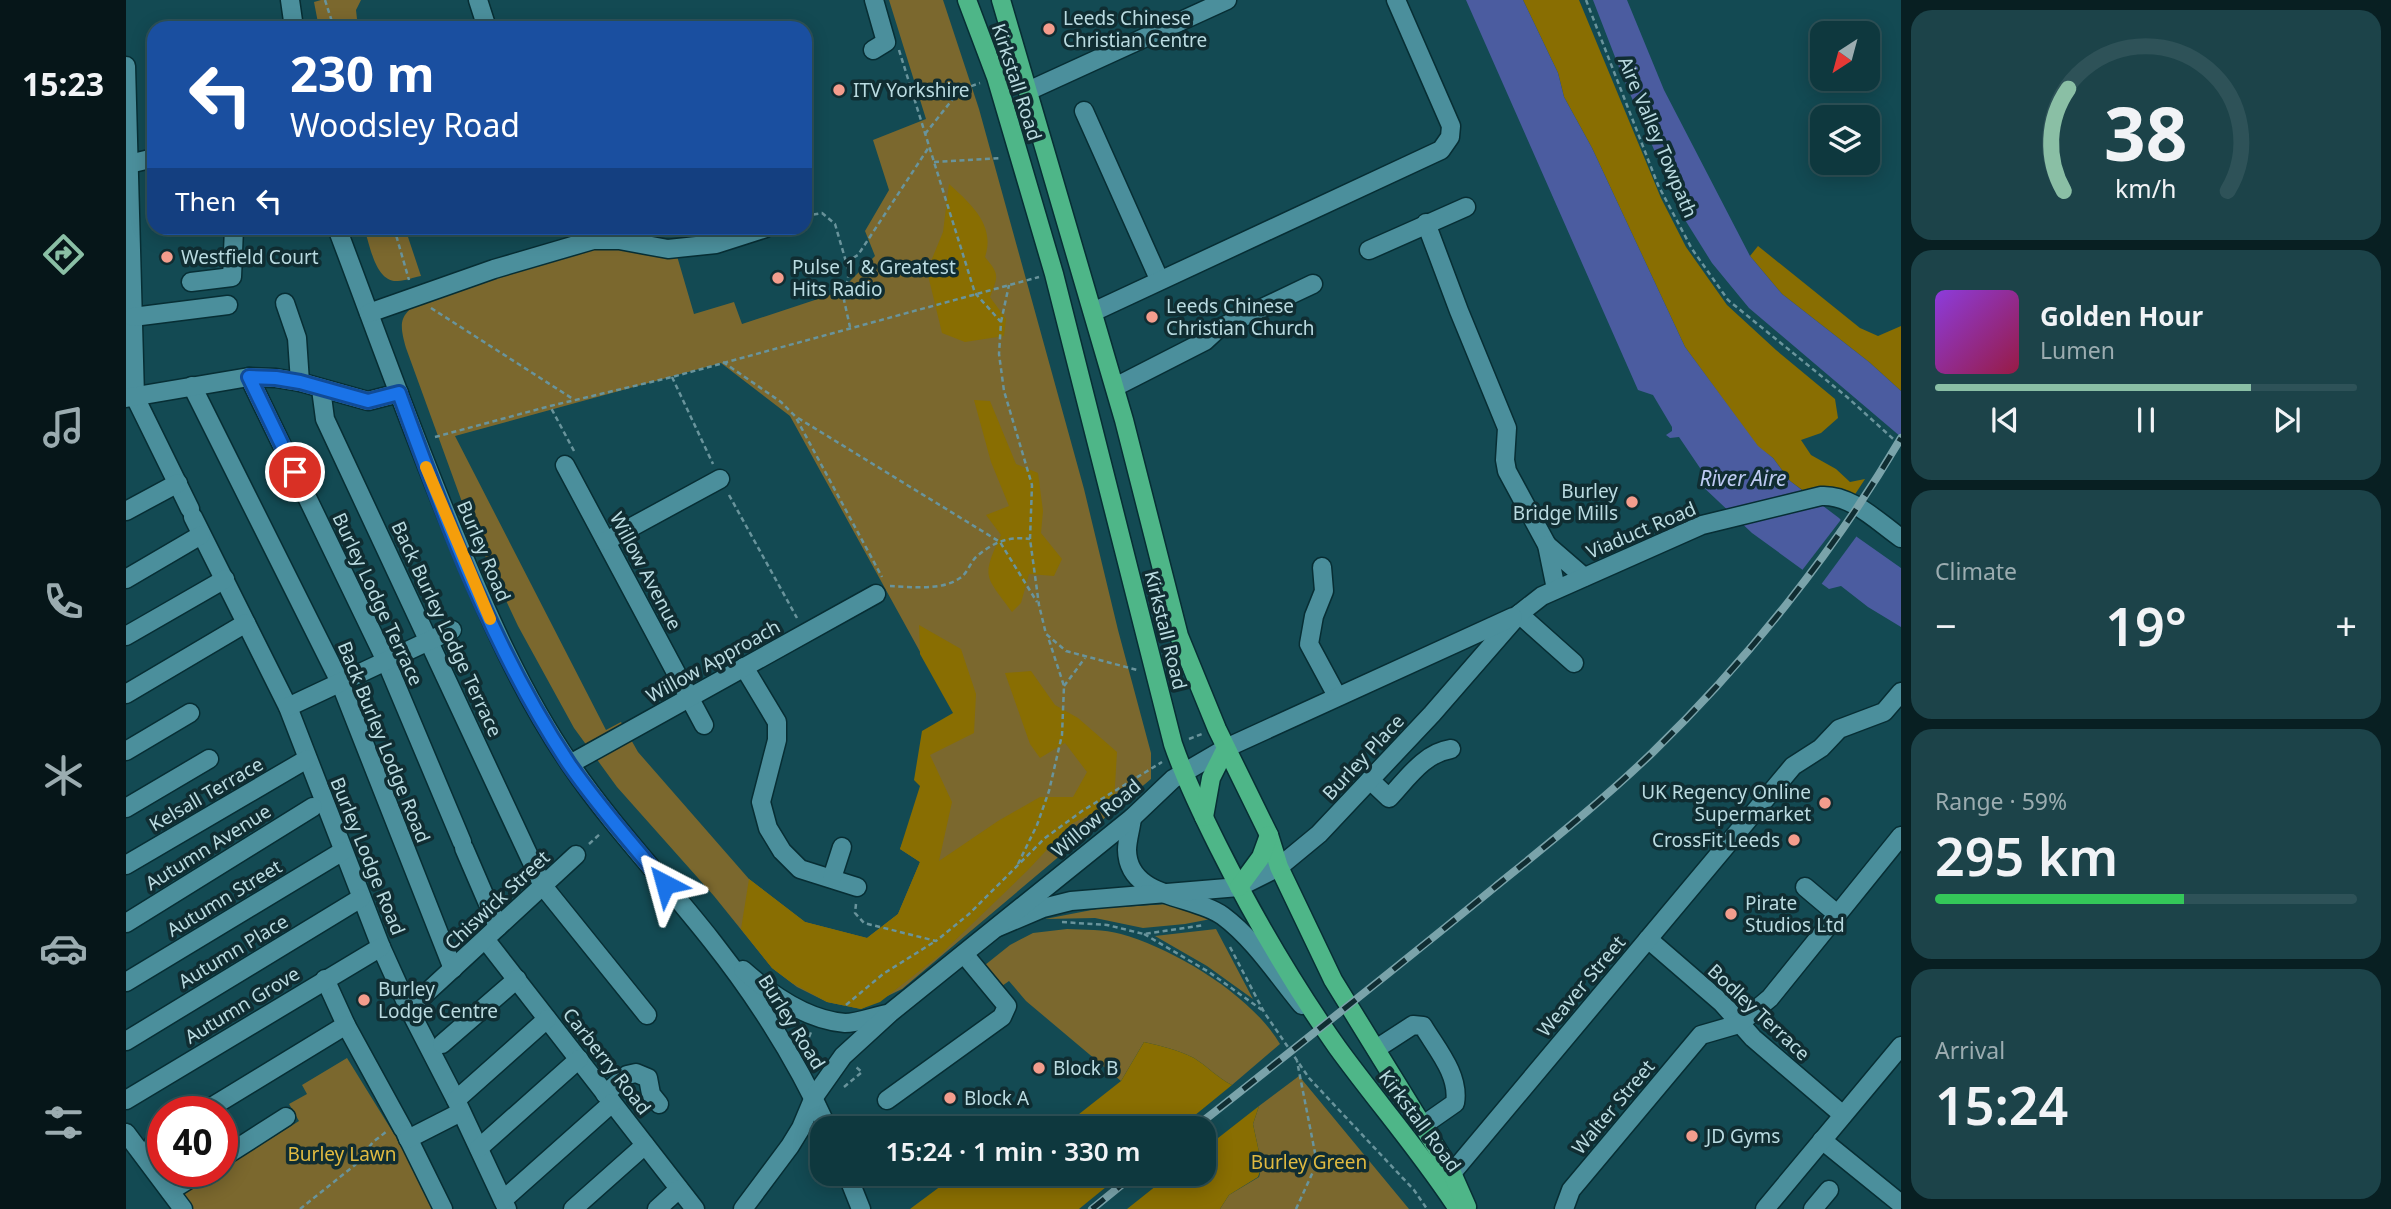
<!DOCTYPE html>
<meta charset="utf-8">
<style>
:root{--surface:#0e383e;--page:#1c4349;--text:#f1f3f6;--muted:#9bacb0;--line:#2e5258;--accent:#8abfa5}
body{margin:0;font-family:"Noto Sans",sans-serif;background:var(--page);color:var(--text);height:100vh;display:flex;flex-direction:column;font-size:26px;white-space:nowrap}
*{box-sizing:border-box;margin:0}
p{font-size:23px;color:var(--muted)}
.icon{flex:none;width:38px;height:38px;fill:none;stroke:currentColor;stroke-width:2;stroke-linecap:round;stroke-linejoin:round}
.map{position:relative;flex:1;overflow:hidden}
.sheet{display:flex;flex-direction:column;gap:10px;padding:10px;background:#081f22;width:490px}
.sheet>*{flex:none}
.guide{position:absolute;left:21px;top:21px;width:665px;height:214px;border-radius:21px;box-shadow:0 4px 18px #0003,0 0 0 2px var(--line);background:#1a4fa0;color:#fff;overflow:hidden}
.needle{width:46px;rotate:216deg}
.tools{position:absolute;left:1684px;top:21px;display:grid;gap:14px}
.tools a{display:grid;place-items:center;width:70px;height:70px;border-radius:14px;background:var(--surface);box-shadow:0 4px 18px #0003,0 0 0 2px var(--line);font-size:35px}
.speed{position:absolute;left:21px;top:1096px;display:flex;gap:14px;font-size:35px;font-weight:700;text-align:center}
.speed>*{display:grid;place-content:center;width:91px;height:91px;border-radius:50%;background:var(--surface);box-shadow:0 4px 18px #0003,0 0 0 2px var(--line);line-height:1}
.speed .limit{border:10px solid #d22;background:#fff;color:#111}
.pin{position:absolute;display:grid;place-items:center;width:60px;height:60px;color:#fff;margin:-30px;border:4px solid #fff;border-radius:50%;box-shadow:0 2px 7px #0007}
.me{position:absolute;width:77px;margin:-38px;rotate:321deg;stroke-linejoin:round;filter:drop-shadow(0 0 5px #0008)}
.turn{display:flex;align-items:center;gap:24px;height:147px;padding:0 28px;font-size:32px}
.turn .icon{width:91px;height:91px;stroke-width:2.5}
.turn b{display:block;font-size:49px;line-height:60px}
.then{display:flex;align-items:center;height:66px;padding:0 28px;background:#0003;gap:14px;font-size:26px}
.big{font-size:52px;font-weight:600;line-height:1.1}
.sheet .card{flex:1;display:flex;flex-direction:column;justify-content:center;gap:10px;min-width:0;padding:0 24px;border-radius:21px;background:var(--page)}
.sheet .dial{align-items:center;gap:0}
.dial svg{height:182px;overflow:visible;fill:none;stroke:var(--line);stroke-width:7;stroke-linecap:round;text-anchor:middle}
.dial text{fill:var(--text);stroke:none}
.song{display:flex;align-items:center;gap:21px}
.cover{width:84px;height:84px;border-radius:10px;background:linear-gradient(135deg,hsl(270 70% 55%),hsl(340 70% 35%))}
.played{height:7px;border-radius:4px;background:linear-gradient(90deg,var(--accent) 75%,var(--line) 75%)}
.keys{display:flex;justify-content:space-around;direction:ltr}
.heat{display:flex;justify-content:space-between;align-items:center;font-size:38px;direction:ltr}
.charge{height:10px;border-radius:5px;background:linear-gradient(90deg,#34c759 59%,var(--line) 0)}
.trip{position:absolute;left:684px;top:1116px;width:406px;height:70px;border-radius:21px;background:var(--surface);box-shadow:0 4px 18px #0003,0 0 0 2px var(--line);font-weight:600;line-height:70px;text-align:center}
main{display:flex;flex:1;min-height:0}
.tab-bar{display:flex;flex-direction:column;width:126px;justify-content:space-around;align-items:center;background:#061619;color:var(--muted)}
.tab-bar .icon{width:49px;height:49px}
.tab-bar .current{color:var(--accent)}
.tab-bar b{font-size:32px;color:var(--text)}
.map>svg:first-child{display:block}
</style>
<main>
<nav class="tab-bar">
<b>15:23</b>
<svg class="icon current" aria-label="directions" viewBox="0 0 24 24"><path d="M12 3l9 9-9 9-9-9zM9 14v-3h6M13 9l2 2-2 2"/></svg>
<svg class="icon" aria-label="music" viewBox="0 0 24 24"><path d="M9 18V5l10-2v13"/><circle cx="6" cy="18" r="3"/><circle cx="16" cy="16" r="3"/></svg>
<svg class="icon" aria-label="phone" viewBox="0 0 24 24"><path d="M5 4h4l2 5-3 2q2 4 5 5l2-3 5 2v4C11 20 4 13 5 4z"/></svg>
<svg class="icon" aria-label="climate" viewBox="0 0 24 24"><path d="M12 3v18M4 7l16 10M4 17L20 7"/></svg>
<svg class="icon" aria-label="car" viewBox="0 0 24 24"><path d="M5 17H2v-5l4-1 3-4h7l3 4 3 1v5h-3M9 17h6M6 11h13"/><circle cx="7" cy="17" r="2"/><circle cx="17" cy="17" r="2"/></svg>
<svg class="icon" aria-label="filters" viewBox="0 0 24 24"><path d="M4 7h16M4 17h16"/><circle cx="9" cy="7" r="2"/><circle cx="15" cy="17" r="2"/></svg>
</nav>
<div class="map">
<svg width="1775" height="1209" viewBox="0 0 1775 1209">
<rect width="100%" height="100%" fill="#134a53"/>
<!-- green -->
<g fill="#7b682e" fill-rule="evenodd">
<polygon points="195,0 235,0 230,10 232,28 193,28 188,2"/>
<path d="M763,0H817L819,6L853,109L958,489L992,630L1025,753V779L776,989L735,1009L701,1002L671,987L646,968L588,896L491,787L448,728L392,626L344,524L280,348C272,320 274,314 300,298L450,251L478,247L551,256L568,314L608,302L616,324L713,292L749,256L739,231L763,190L747,140L800,119ZM595,363L664,416L830,717L802,747L805,770L774,849L794,862L772,914L741,938L679,922L623,879L512,752L495,722L480,730L329,436Z"/>
<path d="M238,228H279L295,276C288,277 279,281 272,281C249,283 244,244 238,228Z"/>
<polygon points="1044,904 1061,907 1085,919 1059,924 1017,928 969,918 919,919 976,908"/>
<path d="M941,929C958,930 978,929 995,934C1049,949 1126,996 1154,1044L1106,1085C1092,1078 1081,1066 1068,1058C1053,1050 1035,1046 1018,1042L995,1081L900,1001L883,981L876,986L859,965L884,945L907,933Z"/>
<polygon points="1090,929 1127,999 1081,966 1029,936"/>
<polygon points="221,1058 281,1155 308,1209 65,1209 54,1196 173,1121 163,1104 181,1094 176,1085"/>
<polygon points="1173,1076 1283,1209 1094,1209 1103,1195 1133,1177 1136,1166 1127,1124 1133,1106"/>
</g>
<!-- forest -->
<g fill="#896e02">
<polygon points="1397,0 1453,0 1535,198 1560,247 1601,305 1650,350 1709,399 1712,418 1695,433 1675,440 1685,455 1710,469 1724,482 1739,479 1726,499 1694,503 1664,481 1647,458 1632,447 1559,347 1466,148 1438,97 1432,73"/>
<path d="M823,184C844,203 870,225 859,257C874,275 872,276 864,297L880,319L878,336L839,342L816,333L801,271L817,232Z"/>
<polygon points="1632,246 1734,328 1752,336 1775,326 1775,391 1743,362 1656,294 1624,256"/>
<path d="M848,400L864,401L890,464L912,473L917,511L915,533L936,559L928,576L903,574L895,603L886,612C859,575 855,578 875,535L860,515L883,506L865,462Z"/>
<polygon points="793,625 835,649 850,694 848,733 804,755 826,802 813,861 872,821 914,797 947,797 961,772 939,743 914,758 904,744 879,673 905,671 929,705 952,718 991,752 988,802 945,824 901,871 814,955 754,1002 735,1009 701,1002 666,983 646,968 615,929 623,879 679,922 741,938 772,914 794,862 774,849 794,786 788,780 796,731 827,713 794,654"/>
<path d="M1018,1042C1035,1046 1053,1050 1068,1058C1081,1066 1092,1078 1106,1085L1052,1129H934L995,1081Z"/>
<polygon points="1133,1106 1127,1124 1136,1166 1132,1177 1103,1195 1094,1209 1001,1209 1045,1174 1078,1174 1078,1149"/>
<polygon points="831,1174 996,1174 953,1209 784,1209"/>
</g>
<!-- water -->
<g fill="#4b5ca0">
<polygon points="1340,0 1397,0 1432,73 1438,97 1466,148 1559,347 1632,446 1647,458 1664,481 1713,518 1731,537 1775,568 1775,627 1742,607 1715,586 1703,589 1626,533 1574,484 1574,468 1553,437 1544,438 1540,435 1546,431 1546,427 1527,395 1512,390"/>
<polygon points="1467,0 1501,0 1538,90 1624,256 1656,294 1743,362 1775,391 1775,437 1623,308 1586,263 1556,215 1496,75"/>
</g>
<!-- pier -->
<polygon fill="#134a53" points="1717,517 1733,533 1694,586 1674,573"/>
<g fill="none" stroke-linecap="round" stroke-linejoin="round">
<defs>
<g id="minor">
<polyline points="164,0 168,28"/>
<polyline points="352,0 361,28"/>
<polyline points="747,50 760,42 748,0"/>
<polyline points="0,66 9,397 64,509"/>
<polyline points="902,91 1101,0"/>
<polyline points="958,111 1033,279"/>
<polyline points="3,164 28,158"/>
<polyline points="1300,223 1333,311 1381,428 1379,460 1381,471 1421,545 1430,589"/>
<path d="M211,228C250,331 287,436 330,538C362,616 396,694 444,764C486,826 539,881 586,941C632,999 671,1061 702,1129"/>
<polyline points="1243,250 1340,207"/>
<polyline points="65,282 106,277 108,228"/>
<polyline points="159,303 171,338 174,382"/>
<polyline points="967,312 1315,150 1324,137 1325,126 1270,0"/>
<polyline points="243,313 368,269 467,240 493,240 542,249 590,244 640,228"/>
<polyline points="7,317 102,305"/>
<polyline points="123,377 260,661 336,842"/>
<polyline points="66,386 214,682 327,969"/>
<polyline points="989,387 1079,341 1092,329 1187,284"/>
<polyline points="195,389 199,419 417,886 521,1015"/>
<polyline points="0,398 123,377 150,378 174,382 242,401 273,393"/>
<polyline points="439,465 578,725"/>
<polyline points="0,511 52,483"/>
<polyline points="67,517 162,707 255,947 283,1009 330,1100 381,1209"/>
<polyline points="480,541 594,479"/>
<polyline points="1421,545 1458,577"/>
<polyline points="1196,567 1198,591 1188,616 1183,644 1211,696"/>
<polyline points="0,579 75,535"/>
<polyline points="1393,614 1448,663"/>
<polyline points="0,636 99,579"/>
<polyline points="618,667 651,722 651,740 635,802 642,828 656,851 674,869 731,887"/>
<polyline points="0,694 120,623"/>
<polyline points="162,707 326,630"/>
<polyline points="0,751 64,713"/>
<polyline points="444,764 750,594"/>
<path d="M1244,780L1263,798C1281,779 1298,753 1325,749"/>
<polyline points="0,808 83,759"/>
<path d="M1006,818C1005,828 1001,840 1001,850C1002,899 1068,895 1097,916C1128,939 1152,976 1176,1005"/>
<polyline points="338,848 372,927"/>
<polyline points="0,865 181,759"/>
<polyline points="706,878 716,847"/>
<polyline points="1679,887 1711,914"/>
<polyline points="0,923 187,807"/>
<path d="M872,927L917,908L945,901L1113,887L1153,867L1193,834L1306,714L1393,614L1416,596L1576,525L1695,496C1725,494 1752,522 1775,538"/>
<polyline points="359,939 569,1209"/>
<polyline points="1522,939 1596,1003 1627,1038 1717,1115"/>
<path d="M617,970C644,994 681,1020 719,1023C732,1023 749,1016 762,1014"/>
<polyline points="199,979 220,1025 277,1129"/>
<polyline points="0,982 217,851"/>
<polyline points="283,1009 450,855"/>
<polyline points="0,1041 235,898"/>
<polyline points="316,1044 391,979"/>
<path d="M1250,1049L1287,1025L1297,1026C1310,1048 1334,1075 1329,1103L1296,1126"/>
<polyline points="479,1094 501,1075 510,1073 522,1078 525,1094 533,1104"/>
<polyline points="0,1100 255,947"/>
<polyline points="330,1100 421,1019"/>
<polyline points="761,1100 876,1017 881,1006 838,954"/>
<polyline points="79,1111 220,1025"/>
<polyline points="0,1133 57,1209"/>
<polyline points="280,1134 317,1209"/>
<polyline points="282,1139 335,1112"/>
<polyline points="1696,1140 1775,1204"/>
<polyline points="27,1144 37,1137"/>
<polyline points="353,1148 453,1059"/>
<polyline points="96,1158 160,1117"/>
<polyline points="721,1174 735,1209"/>
<polyline points="1316,1185 1667,766 1695,748 1713,729 1758,712 1775,692"/>
<polyline points="44,1191 76,1171"/>
<polyline points="377,1200 486,1103"/>
<polyline points="447,1209 519,1145"/>
<polyline points="531,1209 553,1189"/>
<polyline points="617,1209 664,1146 675,1128 688,1097 717,1056 764,1013 1006,818 1047,779 1100,748 1387,617"/>
<polyline points="1438,1209 1445,1190 1575,1035 1613,1024 1644,998 1775,836"/>
<polyline points="1639,1209 1775,1046"/>
<polyline points="1687,1209 1703,1190"/>
</g>
<g id="major">
<path d="M841,0L870,77L928,274L1047,744C1059,779 1075,812 1092,846C1127,916 1166,983 1211,1047C1251,1102 1295,1152 1332,1209"/>
<polyline points="875,0 998,420 1053,636 1091,729 1143,835 1153,867 1207,980 1326,1173 1341,1207"/>
<polyline points="1078,817 1085,778 1100,748"/>
<polyline points="1113,887 1135,857 1143,835"/>
</g>
</defs>
<!-- minor casing -->
<use href="#minor" stroke="#072e34" stroke-width="21"/>
<!-- major casing -->
<use href="#major" stroke="#072e34" stroke-width="21"/>
<!-- path -->
<g stroke="#69949c" stroke-width="2.5" stroke-dasharray="5 3.5" stroke-linecap="butt">
<polyline points="199,0 208,28"/>
<polyline points="1460,0 1532,185 1566,249 1602,300 1721,397 1775,446"/>
<polyline points="773,50 849,293 875,322 873,354 878,391 906,485 904,539 913,605 920,634 940,651 1011,670"/>
<polyline points="799,134 834,90 854,83"/>
<polyline points="808,162 875,158"/>
<polyline points="679,216 696,213 709,224 723,272 718,300 724,327"/>
<polyline points="268,228 283,280"/>
<polyline points="720,262 732,255 803,147"/>
<polyline points="305,308 447,399"/>
<polyline points="875,322 883,285"/>
<polyline points="597,362 655,402 669,416 756,577"/>
<polyline points="546,377 587,464"/>
<polyline points="672,418 874,542 911,602"/>
<polyline points="309,437 424,406"/>
<polyline points="448,451 424,406 546,377 913,277"/>
<polyline points="603,495 671,618"/>
<path d="M764,586C786,587 815,591 834,578C841,574 844,563 850,557C867,542 883,536 904,539"/>
<polyline points="938,686 959,658"/>
<polyline points="1063,739 1076,734"/>
<polyline points="463,844 474,834"/>
<polyline points="892,864 911,825 923,791 936,735 938,686 922,637"/>
<polyline points="730,904 729,913 738,923 810,941 843,914 919,838 956,811 1036,762"/>
<polyline points="936,922 981,925 1018,934 1078,925"/>
<polyline points="1018,934 1083,972 1136,1010"/>
<polyline points="1104,947 1138,1012 1183,1078 1288,1190 1301,1209"/>
<polyline points="720,1005 757,974 808,942"/>
<polyline points="680,1045 685,1032"/>
<polyline points="718,1087 736,1072 730,1067"/>
<polyline points="174,1209 229,1165 247,1142 260,1132"/>
<polyline points="1170,1209 1191,1163 1171,1061"/>
</g>
<!-- minor -->
<use href="#minor" stroke="#4b8f9c" stroke-width="18"/>
<!-- major -->
<use href="#major" stroke="#4eb688" stroke-width="18"/>
<defs>
<g id="rail">
<path d="M1067,1129C1168,1049 1269,969 1369,887C1422,844 1476,801 1526,753C1620,662 1708,552 1775,438"/>
<polyline points="966,1209 1009,1174"/>
</g>
</defs>
<!-- rail casing -->
<use href="#rail" stroke="#7aa3aa" stroke-width="8"/>
<!-- rail -->
<use href="#rail" stroke="#102d32" stroke-width="5" stroke-dasharray="16" stroke-linecap="butt"/>
</g>
<g fill="none" stroke-linecap="round" stroke-linejoin="round">
<defs>
<path id="route" d="M169,472L123,377L150,378L174,382L242,401L273,393C319,520 368,651 443,764C472,806 507,845 539,884"/>
</defs>
<!-- route casing -->
<use href="#route" stroke="#114b97" stroke-width="18"/>
<!-- route -->
<use href="#route" stroke="#1a73e8" stroke-width="12"/>
<!-- slow -->
<polyline stroke="#f59e0b" stroke-width="12" points="300,467 364,619"/>
</g>
<!-- markers -->
<g fill="#f49d8d" stroke="#102d32" stroke-width="2.5">
<circle cx="923" cy="29" r="7"/>
<circle cx="713" cy="90" r="7"/>
<circle cx="41" cy="257" r="7"/>
<circle cx="652" cy="278" r="7"/>
<circle cx="1026" cy="317" r="7"/>
<circle cx="1506" cy="502" r="7"/>
<circle cx="1699" cy="803" r="7"/>
<circle cx="1668" cy="840" r="7"/>
<circle cx="1605" cy="914" r="7"/>
<circle cx="238" cy="1000" r="7"/>
<circle cx="913" cy="1068" r="7"/>
<circle cx="824" cy="1098" r="7"/>
<circle cx="1566" cy="1136" r="7"/>
</g>
<g text-anchor="middle" stroke-width="7" stroke-linejoin="round" paint-order="stroke">
<!-- poi labels -->
<g font-size="19" fill="#badbe1" stroke="#102d32" text-anchor="start">
<text x="937" y="25">Leeds Chinese<tspan x="937" dy="22">Christian Centre</tspan></text>
<text x="727" y="97">ITV Yorkshire</text>
<text x="55" y="264">Westfield Court</text>
<text x="666" y="274">Pulse 1 &amp; Greatest<tspan x="666" dy="22">Hits Radio</tspan></text>
<text x="1040" y="313">Leeds Chinese<tspan x="1040" dy="22">Christian Church</tspan></text>
<text x="1492" y="498" text-anchor="end">Burley<tspan x="1492" dy="22">Bridge Mills</tspan></text>
<text x="1685" y="799" text-anchor="end">UK Regency Online<tspan x="1685" dy="22">Supermarket</tspan></text>
<text x="1654" y="847" text-anchor="end">CrossFit Leeds</text>
<text x="1619" y="910">Pirate<tspan x="1619" dy="22">Studios Ltd</tspan></text>
<text x="252" y="996">Burley<tspan x="252" dy="22">Lodge Centre</tspan></text>
<text x="927" y="1075">Block B</text>
<text x="838" y="1105">Block A</text>
<text x="1580" y="1143">JD Gyms</text>
</g>
<!-- street labels -->
<g font-size="19" fill="#badbe1" stroke="#102d32">
<text transform="translate(891 82) rotate(72)" y="7">Kirkstall Road</text>
<text transform="translate(1532 137) rotate(67)" y="7">Aire Valley Towpath</text>
<text transform="translate(1515 530) rotate(-23)" y="7">Viaduct Road</text>
<text transform="translate(358 551) rotate(67)" y="7">Burley Road</text>
<text transform="translate(520 571) rotate(62)" y="7">Willow Avenue</text>
<text transform="translate(252 599) rotate(65)" y="7">Burley Lodge Terrace</text>
<text transform="translate(321 629) rotate(65)" y="7">Back Burley Lodge Terrace</text>
<text transform="translate(1040 630) rotate(76)" y="7">Kirkstall Road</text>
<text transform="translate(587 661) rotate(-29)" y="7">Willow Approach</text>
<text transform="translate(258 742) rotate(68)" y="7">Back Burley Lodge Road</text>
<text transform="translate(1237 757) rotate(-47)" y="7">Burley Place</text>
<text transform="translate(80 794) rotate(-30)" y="7">Kelsall Terrace</text>
<text transform="translate(970 818) rotate(-40)" y="7">Willow Road</text>
<text transform="translate(82 847) rotate(-32)" y="7">Autumn Avenue</text>
<text transform="translate(242 856) rotate(68)" y="7">Burley Lodge Road</text>
<text transform="translate(98 898) rotate(-31)" y="7">Autumn Street</text>
<text transform="translate(371 900) rotate(-43)" y="7">Chiswick Street</text>
<text transform="translate(107 951) rotate(-31)" y="7">Autumn Place</text>
<text transform="translate(1455 986) rotate(-50)" y="7">Weaver Street</text>
<text transform="translate(116 1005) rotate(-31)" y="7">Autumn Grove</text>
<text transform="translate(1633 1012) rotate(43)" y="7">Bodley Terrace</text>
<text transform="translate(666 1022) rotate(58)" y="7">Burley Road</text>
<text transform="translate(481 1061) rotate(52)" y="7">Carberry Road</text>
<text transform="translate(1487 1107) rotate(-50)" y="7">Walter Street</text>
<text transform="translate(1294 1121) rotate(53)" y="7">Kirkstall Road</text>
</g>
<!-- park labels -->
<g font-size="19" fill="#e0ba41" stroke="#102d32">
<text x="216" y="1161">Burley Lawn</text>
<text x="1183" y="1169">Burley Green</text>
</g>
<!-- water labels -->
<g font-size="21" font-style="italic" fill="#bdcaf1" stroke="#102d32">
<text x="1617" y="486">River Aire</text>
</g>
</g>
</svg>
<div class="tools">
<a><svg class="needle" viewBox="-14 -14 28 28"><path d="M0-13l5 13h-10z" fill="#e53935"/><path d="M0 13l5-13h-10z" fill="#9bacb0"/></svg></a>
<a><svg class="icon" aria-label="layers" viewBox="0 0 24 24"><path d="M12 4l9 5-9 5-9-5zM3 14l9 5 9-5"/></svg></a>
</div>
<div class="speed"><div class="limit">40</div></div>
<div class="pin" style="left:169px;top:472px;background:#d93025"><svg class="icon" aria-label="arrive" viewBox="0 0 24 24"><path d="M6 21V4h12l-3 4 3 4H6"/></svg></div>
<svg class="me" style="left:539px;top:884px" viewBox="-20 -20 40 40"><path d="M0-17L14 15 0 8-14 15z" fill="#1a73e8" stroke="#fff" stroke-width="4"/></svg>
<div class="trip">15:24 · 1 min · 330 m</div>
<div class="guide">
<div class="turn"><svg class="icon" aria-label="left" viewBox="0 0 24 24"><path d="M17 20v-9H6M10 6l-5 5 5 5"/></svg><div><b>230 m</b>Woodsley Road</div></div>
<div class="then">Then<svg class="icon" aria-label="left" viewBox="0 0 24 24"><path d="M17 20v-9H6M10 6l-5 5 5 5"/></svg></div>
</div>
</div>
<section class="sheet">
<div class="card dial"><svg viewBox="0 0 100 80">
<path d="M14 69A42 42 0 1 1 86 69"/>
<path d="M14 69A42 42 0 0 1 16 24" stroke="#8abfa5"/>
<text x="50" y="56" font-size="32" font-weight="700">38</text>
<text x="50" y="72" font-size="11">km/h</text>
</svg></div>
<div class="card">
<div class="song"><i class="cover"></i><div><b>Golden Hour</b><p>Lumen</p></div></div>
<div class="played"></div>
<div class="keys"><svg class="icon" aria-label="previous" viewBox="0 0 24 24"><path d="M18 5L8 12l10 7zM5 5v14"/></svg><svg class="icon" aria-label="pause" viewBox="0 0 24 24"><path d="M8 5v14M16 5v14"/></svg><svg class="icon" aria-label="next" viewBox="0 0 24 24"><path d="M6 5l10 7-10 7zM19 5v14"/></svg></div>
</div>
<div class="card"><p>Climate</p>
<div class="heat"><a>−</a><b class="big">19°</b><a>+</a></div>
</div>
<div class="card"><p>Range · 59%</p><b class="big">295 km</b><div class="charge"></div></div>
<div class="card"><p>Arrival</p><b class="big">15:24</b></div>
</section>
</main>
